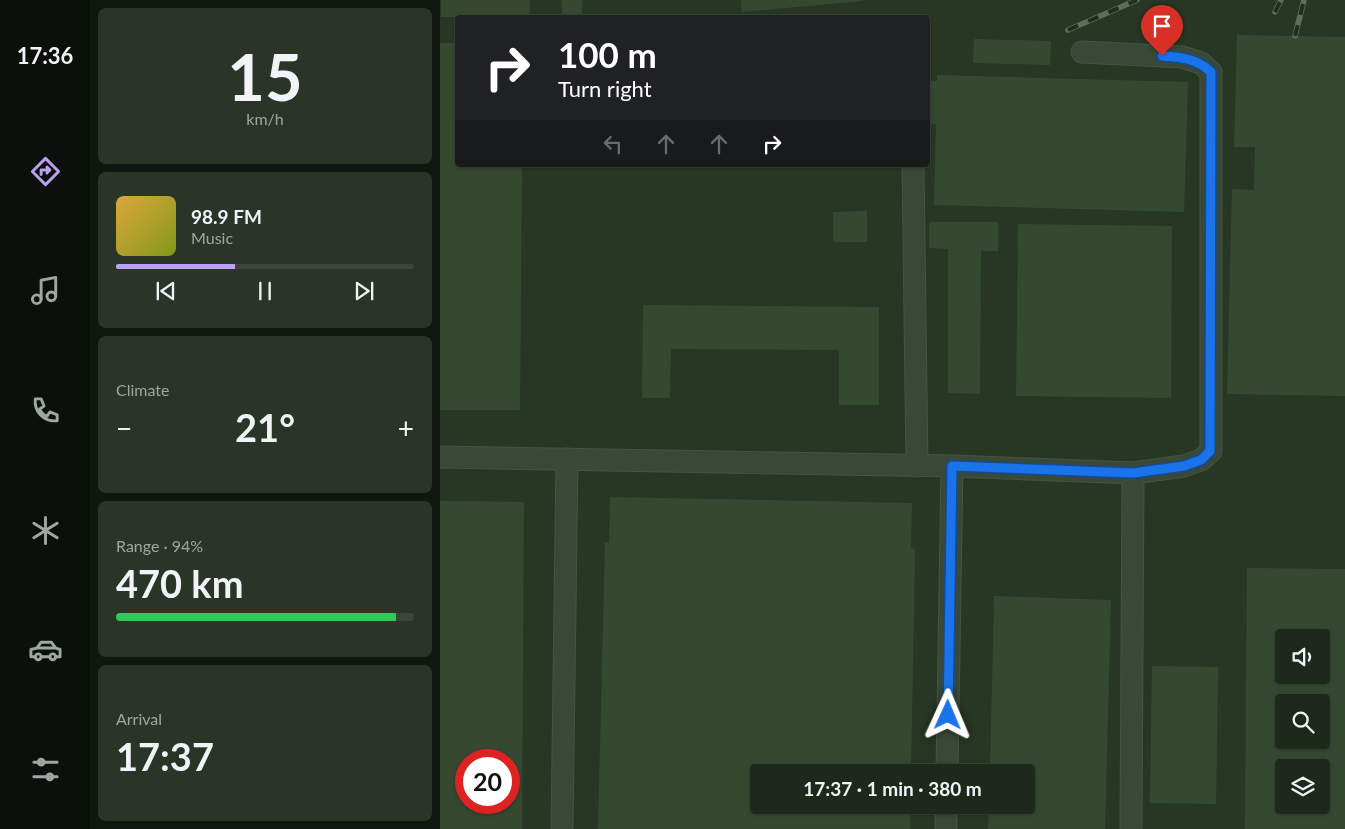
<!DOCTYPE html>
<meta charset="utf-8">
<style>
:root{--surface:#1d291b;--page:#2a3528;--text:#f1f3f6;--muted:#a0a6a3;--line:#3b453a;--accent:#bca0f2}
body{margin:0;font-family:Lato,sans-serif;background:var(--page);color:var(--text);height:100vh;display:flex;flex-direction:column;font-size:19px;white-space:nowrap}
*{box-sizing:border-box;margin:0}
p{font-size:16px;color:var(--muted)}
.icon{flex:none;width:28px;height:28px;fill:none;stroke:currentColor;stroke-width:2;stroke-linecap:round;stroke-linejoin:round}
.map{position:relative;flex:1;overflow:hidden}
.panel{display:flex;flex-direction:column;gap:8px;padding:8px;background:#10170f;width:350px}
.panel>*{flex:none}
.guide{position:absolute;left:15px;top:15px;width:475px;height:152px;border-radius:5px;box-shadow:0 1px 4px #0004,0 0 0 1px var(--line);background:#202124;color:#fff;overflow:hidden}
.buttons{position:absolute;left:835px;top:629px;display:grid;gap:10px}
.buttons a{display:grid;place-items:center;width:55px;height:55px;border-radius:5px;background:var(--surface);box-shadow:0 1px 4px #0004,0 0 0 1px var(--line);font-size:25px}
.speed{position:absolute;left:15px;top:749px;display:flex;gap:10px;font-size:25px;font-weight:700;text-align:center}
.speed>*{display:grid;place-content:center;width:65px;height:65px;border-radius:50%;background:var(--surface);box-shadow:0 1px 4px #0004,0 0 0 1px var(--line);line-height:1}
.speed .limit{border:8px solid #d22;background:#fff;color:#111}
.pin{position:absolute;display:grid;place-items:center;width:42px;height:42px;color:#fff;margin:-51px -21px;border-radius:50% 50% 50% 0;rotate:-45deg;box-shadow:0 0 5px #0007}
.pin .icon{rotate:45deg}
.me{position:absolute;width:55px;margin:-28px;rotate:1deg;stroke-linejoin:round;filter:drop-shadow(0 0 4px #0008)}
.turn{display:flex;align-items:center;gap:18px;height:105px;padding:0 20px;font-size:22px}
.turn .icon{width:65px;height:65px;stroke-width:2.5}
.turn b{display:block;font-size:35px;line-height:42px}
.lanes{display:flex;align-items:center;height:48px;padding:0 20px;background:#0003;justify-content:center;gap:25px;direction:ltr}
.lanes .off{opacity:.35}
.big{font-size:38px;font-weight:700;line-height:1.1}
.panel .tile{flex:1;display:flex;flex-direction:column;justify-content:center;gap:8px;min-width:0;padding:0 18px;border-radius:8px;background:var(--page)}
.panel .dial{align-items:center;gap:0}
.dial b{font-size:65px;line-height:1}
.song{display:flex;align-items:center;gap:15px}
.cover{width:60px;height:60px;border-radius:8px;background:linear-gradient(135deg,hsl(40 70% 55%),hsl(70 70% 35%))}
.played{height:5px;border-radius:2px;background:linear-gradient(90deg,var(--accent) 40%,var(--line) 40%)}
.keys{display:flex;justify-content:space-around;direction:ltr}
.heat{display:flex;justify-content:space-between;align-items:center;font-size:28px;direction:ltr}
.charge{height:8px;border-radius:4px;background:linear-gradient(90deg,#34c759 94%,var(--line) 0)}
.trip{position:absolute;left:310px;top:764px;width:285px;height:50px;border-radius:5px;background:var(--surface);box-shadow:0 1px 4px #0004,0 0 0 1px var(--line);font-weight:700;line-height:50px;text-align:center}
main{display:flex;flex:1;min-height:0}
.tab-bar{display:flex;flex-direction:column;width:90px;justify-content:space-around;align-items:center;background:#0c100b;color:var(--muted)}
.tab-bar .icon{width:35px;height:35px}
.tab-bar .current{color:var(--accent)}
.tab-bar b{font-size:22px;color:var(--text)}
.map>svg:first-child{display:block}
</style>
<main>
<nav class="tab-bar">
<b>17:36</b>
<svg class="icon current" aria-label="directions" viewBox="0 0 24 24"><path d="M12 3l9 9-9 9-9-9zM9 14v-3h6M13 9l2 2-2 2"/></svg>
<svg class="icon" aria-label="music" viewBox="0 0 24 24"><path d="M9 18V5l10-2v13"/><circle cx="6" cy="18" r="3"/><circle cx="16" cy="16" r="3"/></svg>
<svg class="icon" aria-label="phone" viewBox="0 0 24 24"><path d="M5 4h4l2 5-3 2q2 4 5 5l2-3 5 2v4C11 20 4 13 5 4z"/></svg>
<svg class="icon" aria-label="climate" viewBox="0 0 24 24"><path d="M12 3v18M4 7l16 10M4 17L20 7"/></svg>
<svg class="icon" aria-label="car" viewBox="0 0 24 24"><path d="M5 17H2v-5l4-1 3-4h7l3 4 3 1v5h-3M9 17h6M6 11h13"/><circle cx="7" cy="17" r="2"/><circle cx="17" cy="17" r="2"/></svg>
<svg class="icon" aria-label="filters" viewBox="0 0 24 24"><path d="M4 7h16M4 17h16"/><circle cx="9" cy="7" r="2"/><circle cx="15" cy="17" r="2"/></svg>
</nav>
<section class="panel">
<div class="tile dial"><b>15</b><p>km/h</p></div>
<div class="tile">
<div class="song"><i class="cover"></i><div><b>98.9 FM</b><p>Music</p></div></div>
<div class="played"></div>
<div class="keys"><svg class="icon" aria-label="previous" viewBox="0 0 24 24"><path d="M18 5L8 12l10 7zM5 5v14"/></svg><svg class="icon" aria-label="pause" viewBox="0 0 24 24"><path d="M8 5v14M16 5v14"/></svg><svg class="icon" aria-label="next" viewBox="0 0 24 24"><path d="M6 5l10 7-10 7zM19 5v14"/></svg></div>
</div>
<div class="tile"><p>Climate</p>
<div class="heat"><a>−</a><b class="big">21°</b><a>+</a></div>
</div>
<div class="tile"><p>Range · 94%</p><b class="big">470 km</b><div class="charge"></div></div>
<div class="tile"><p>Arrival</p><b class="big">17:37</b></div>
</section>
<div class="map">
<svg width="905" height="829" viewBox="0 0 905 829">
<rect width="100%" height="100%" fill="#273724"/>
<!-- building -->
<g fill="#354931" fill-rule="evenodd">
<polygon points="1,0 90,0 89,18 1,17"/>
<rect x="122" y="0" width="20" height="14"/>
<polygon points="301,0 423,0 423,1 302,12"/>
<polygon points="797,35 905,37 905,396 787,394 792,189 814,190 815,147 794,147"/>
<polygon points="534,39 611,41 610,65 533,63"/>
<polygon points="0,43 18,43 18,165 82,165 80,410 0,410"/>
<polygon points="497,75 748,82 744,212 494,205 496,124 488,123 488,81 497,81"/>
<polygon points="427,211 427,242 393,242 393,212"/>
<polygon points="489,222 558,222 558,251 541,251 540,394 508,393 508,249 489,248"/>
<polygon points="578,224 732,226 731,398 576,396"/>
<polygon points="203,305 439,307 439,405 399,405 399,350 231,349 230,398 202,398"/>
<polygon points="170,497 472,503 471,548 475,549 471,772 319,772 319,805 470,805 470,829 158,829 165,542 169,543"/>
<path d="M0,501L84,502L82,829H0ZM26,760H69V802H26Z"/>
<path d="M807,568L905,569V829H805ZM844,638H881V675H844ZM844,702H881V740H844ZM844,768H881V805H844Z"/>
<polygon points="554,596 671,600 665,829 548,829 549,805 586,805 586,772 550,772"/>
<polygon points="712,666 778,667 776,804 710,803"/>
</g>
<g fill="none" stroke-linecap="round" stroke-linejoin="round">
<defs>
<g id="minor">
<polyline points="473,165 477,466"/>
<polyline points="0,457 512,466 693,473 744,466 761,460 771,451 771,72 761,63 742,57 642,52"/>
<polyline points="507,772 512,466"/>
<polyline points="122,829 127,459"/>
<polyline points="506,829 506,805"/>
<polyline points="691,829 693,473"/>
</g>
</defs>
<!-- minor casing -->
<use href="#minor" stroke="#465443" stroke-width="23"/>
<!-- minor -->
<use href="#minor" stroke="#3a4837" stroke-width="21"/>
<defs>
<g id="rail">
<polyline points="835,12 841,0"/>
<polyline points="628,30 697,0"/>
<polyline points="855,36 864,0"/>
</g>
</defs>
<!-- rail casing -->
<use href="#rail" stroke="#5d6f59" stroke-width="5.5"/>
<!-- rail -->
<use href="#rail" stroke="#1f2d1c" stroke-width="4" stroke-dasharray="11" stroke-linecap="butt"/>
</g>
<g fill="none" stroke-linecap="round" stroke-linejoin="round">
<defs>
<path id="route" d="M508,715L512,466L693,473L744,466L761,460L770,451L771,72C757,59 742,57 722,56"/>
</defs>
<!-- route casing -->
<use href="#route" stroke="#114b97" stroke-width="12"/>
<!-- route -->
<use href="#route" stroke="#1a73e8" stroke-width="9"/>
</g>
</svg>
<div class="buttons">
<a><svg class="icon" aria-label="sound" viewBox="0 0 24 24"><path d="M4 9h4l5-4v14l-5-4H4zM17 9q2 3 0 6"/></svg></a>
<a><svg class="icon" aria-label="search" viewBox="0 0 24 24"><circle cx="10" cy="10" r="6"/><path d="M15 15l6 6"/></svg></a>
<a><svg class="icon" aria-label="layers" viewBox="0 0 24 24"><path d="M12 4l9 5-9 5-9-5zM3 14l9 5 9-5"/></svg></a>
</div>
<div class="speed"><div class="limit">20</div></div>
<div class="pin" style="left:722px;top:56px;background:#d93025"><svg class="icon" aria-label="arrive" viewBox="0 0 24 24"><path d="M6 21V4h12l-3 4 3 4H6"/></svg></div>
<svg class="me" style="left:508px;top:715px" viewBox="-20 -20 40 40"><path d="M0-17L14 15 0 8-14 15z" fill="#1a73e8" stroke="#fff" stroke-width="4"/></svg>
<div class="trip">17:37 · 1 min · 380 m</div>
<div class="guide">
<div class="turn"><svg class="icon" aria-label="right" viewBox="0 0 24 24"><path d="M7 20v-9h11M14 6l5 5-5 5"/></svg><div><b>100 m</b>Turn right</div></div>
<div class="lanes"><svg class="icon off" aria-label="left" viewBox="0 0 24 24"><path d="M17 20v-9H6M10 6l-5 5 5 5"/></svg><svg class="icon off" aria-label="ahead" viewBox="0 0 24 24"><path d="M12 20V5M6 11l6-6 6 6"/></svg><svg class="icon off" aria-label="ahead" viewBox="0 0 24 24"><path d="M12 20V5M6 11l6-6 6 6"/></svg><svg class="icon" aria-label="right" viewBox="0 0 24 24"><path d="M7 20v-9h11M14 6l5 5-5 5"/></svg></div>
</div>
</div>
</main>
